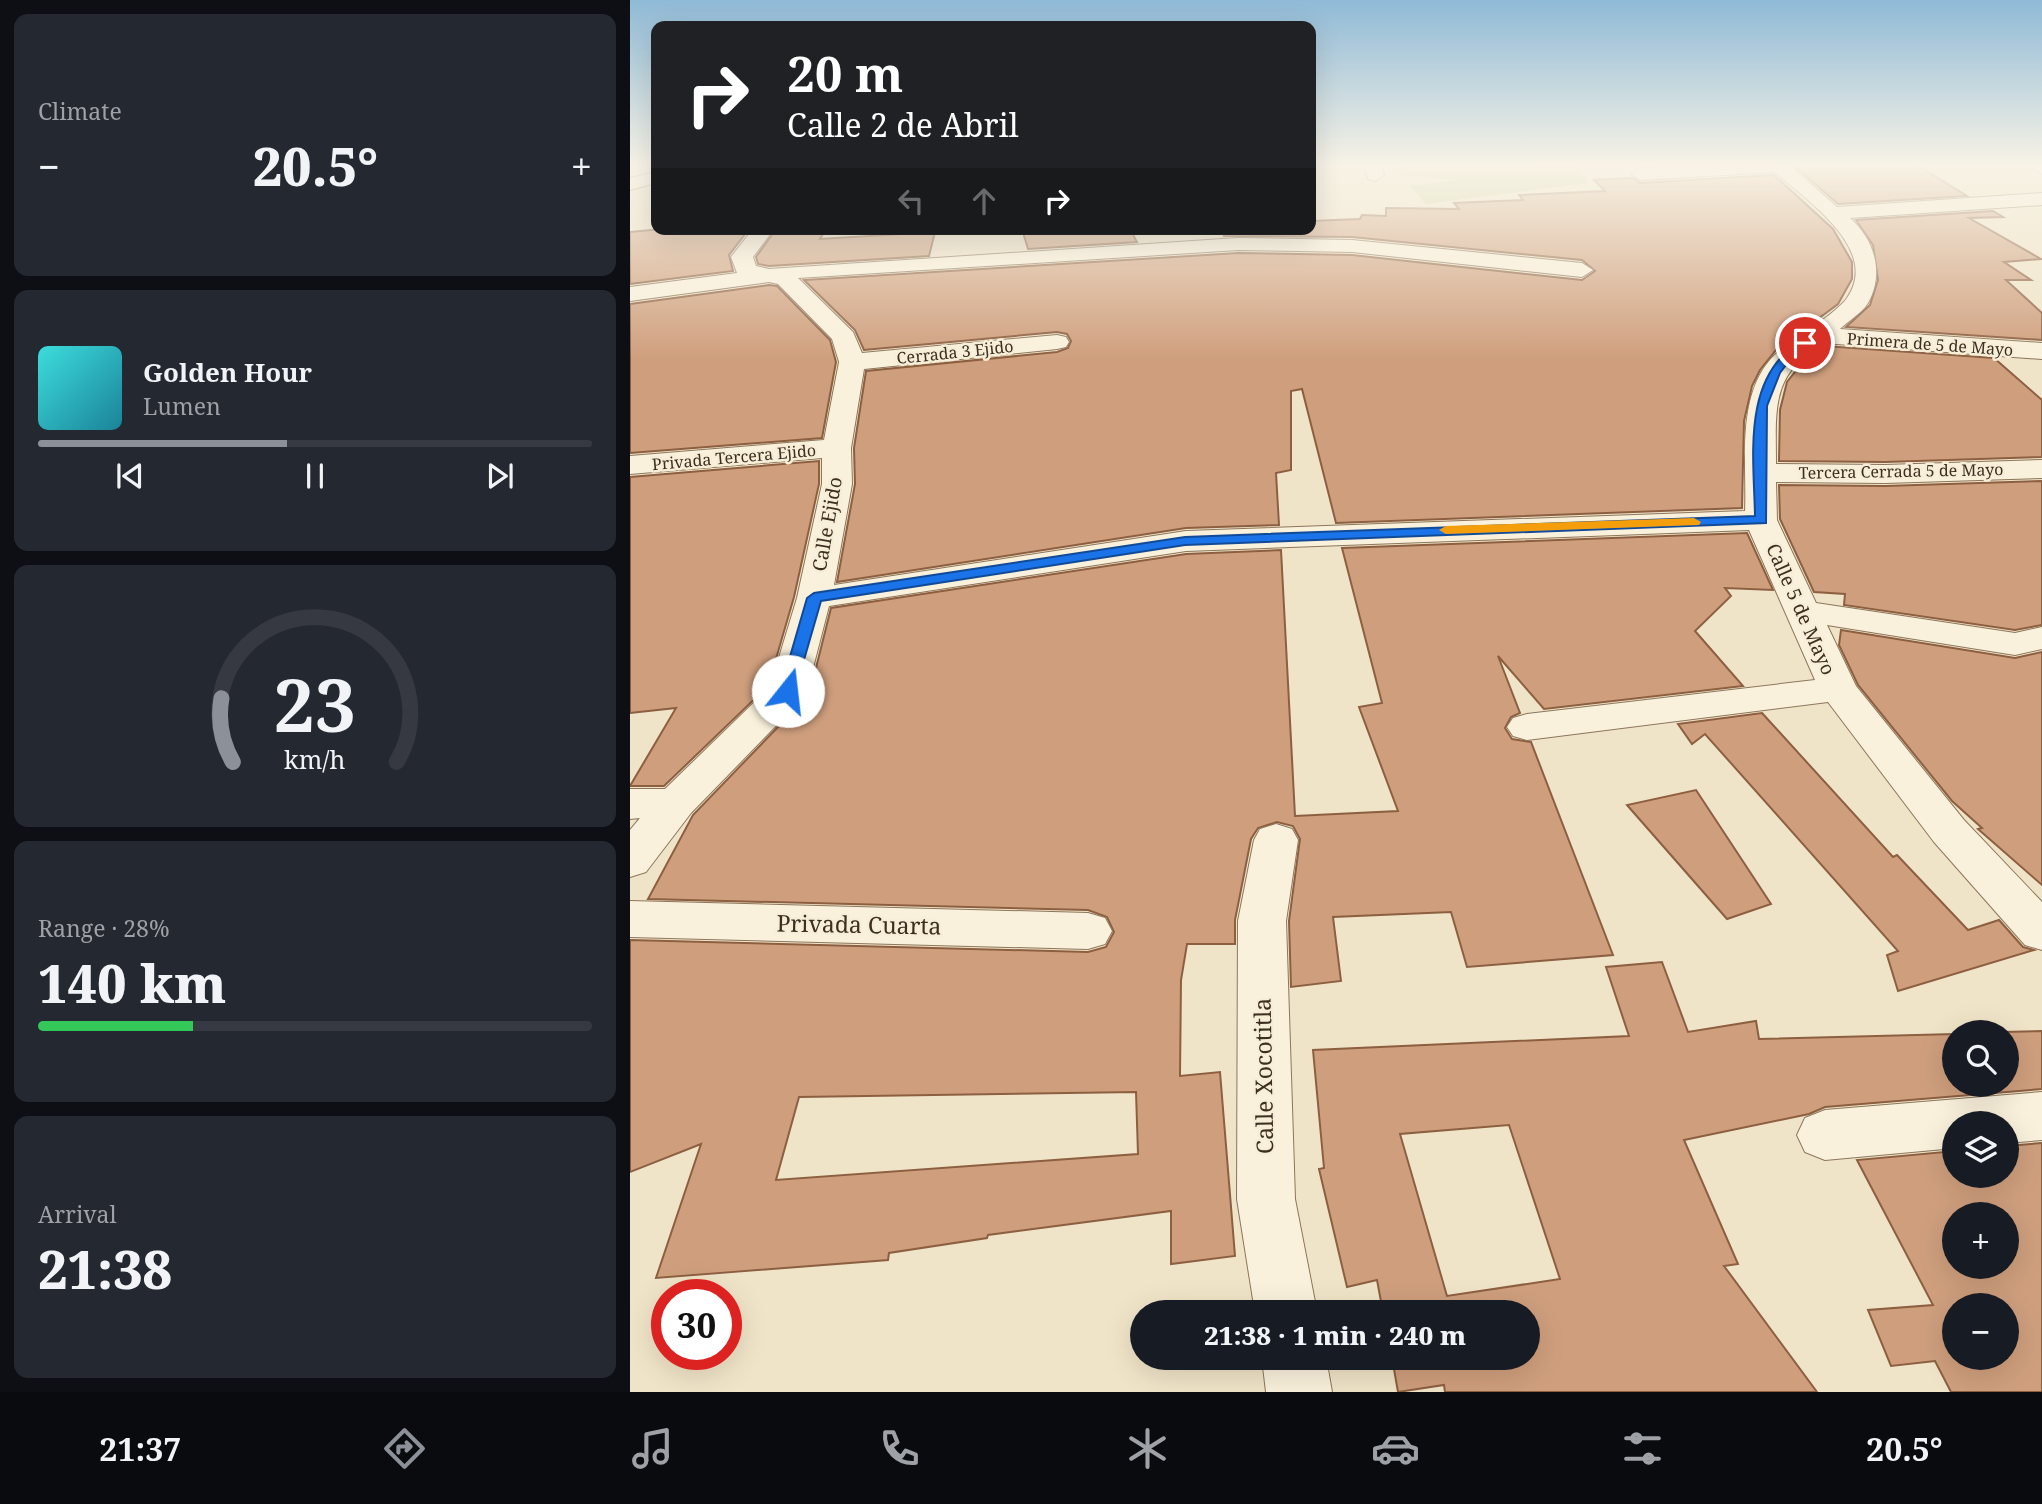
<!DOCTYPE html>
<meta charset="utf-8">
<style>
:root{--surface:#171b24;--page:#242831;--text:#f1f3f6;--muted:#9ea1a6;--line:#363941;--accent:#8c9099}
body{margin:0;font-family:"Noto Serif",serif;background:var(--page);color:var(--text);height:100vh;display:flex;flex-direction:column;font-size:26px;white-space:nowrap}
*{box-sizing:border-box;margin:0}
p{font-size:23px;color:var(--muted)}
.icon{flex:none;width:38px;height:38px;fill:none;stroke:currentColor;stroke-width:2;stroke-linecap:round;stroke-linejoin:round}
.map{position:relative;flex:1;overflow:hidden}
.sheet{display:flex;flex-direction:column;gap:14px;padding:14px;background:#0d0f14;width:630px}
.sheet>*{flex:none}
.guide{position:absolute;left:21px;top:21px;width:665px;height:214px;border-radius:14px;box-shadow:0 7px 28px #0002;background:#202124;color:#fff;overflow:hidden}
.tools{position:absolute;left:1312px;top:1020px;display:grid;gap:14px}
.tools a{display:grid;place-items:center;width:77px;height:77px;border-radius:50%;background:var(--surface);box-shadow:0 7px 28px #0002;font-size:35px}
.speed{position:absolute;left:21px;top:1279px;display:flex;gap:14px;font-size:35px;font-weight:700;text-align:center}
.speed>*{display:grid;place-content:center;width:91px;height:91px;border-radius:50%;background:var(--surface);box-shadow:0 7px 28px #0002;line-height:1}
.speed .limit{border:10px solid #d22;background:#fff;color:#111}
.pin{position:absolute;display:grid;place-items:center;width:60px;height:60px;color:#fff;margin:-30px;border:4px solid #fff;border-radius:50%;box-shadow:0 2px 7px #0007}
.me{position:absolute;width:77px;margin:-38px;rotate:16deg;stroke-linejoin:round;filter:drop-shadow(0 0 5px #0008)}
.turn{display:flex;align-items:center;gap:24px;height:147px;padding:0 21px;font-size:32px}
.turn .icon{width:91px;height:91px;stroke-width:2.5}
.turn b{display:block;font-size:49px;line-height:60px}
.lanes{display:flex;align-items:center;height:66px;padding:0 21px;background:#0003;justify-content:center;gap:35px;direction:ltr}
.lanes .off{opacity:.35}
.big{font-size:52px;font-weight:800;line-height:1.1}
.sheet .widget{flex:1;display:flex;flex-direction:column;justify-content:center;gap:10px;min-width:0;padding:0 24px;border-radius:14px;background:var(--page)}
.sheet .dial{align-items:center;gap:0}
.dial svg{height:182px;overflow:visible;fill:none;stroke:var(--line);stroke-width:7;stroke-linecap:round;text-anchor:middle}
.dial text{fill:var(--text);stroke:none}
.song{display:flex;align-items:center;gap:21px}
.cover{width:84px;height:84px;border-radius:10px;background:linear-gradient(135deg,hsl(180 70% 55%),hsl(190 70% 35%))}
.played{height:7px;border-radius:4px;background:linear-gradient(90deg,var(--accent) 45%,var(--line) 45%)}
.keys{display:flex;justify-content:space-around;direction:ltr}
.heat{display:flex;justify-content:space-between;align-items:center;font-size:38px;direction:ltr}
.charge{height:10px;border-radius:5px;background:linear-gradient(90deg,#34c759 28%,var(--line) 0)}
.trip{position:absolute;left:500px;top:1300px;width:410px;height:70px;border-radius:35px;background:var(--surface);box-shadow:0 7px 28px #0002;font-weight:800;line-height:70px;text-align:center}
.tab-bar{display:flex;height:112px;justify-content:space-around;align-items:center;background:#090b0e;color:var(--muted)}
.tab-bar .icon{width:49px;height:49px}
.tab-bar .on{color:var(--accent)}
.tab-bar b{font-size:32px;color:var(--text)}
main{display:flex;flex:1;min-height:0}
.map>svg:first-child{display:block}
</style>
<main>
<section class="sheet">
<div class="widget"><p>Climate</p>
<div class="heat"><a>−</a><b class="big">20.5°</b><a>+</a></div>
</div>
<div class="widget">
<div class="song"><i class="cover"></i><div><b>Golden Hour</b><p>Lumen</p></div></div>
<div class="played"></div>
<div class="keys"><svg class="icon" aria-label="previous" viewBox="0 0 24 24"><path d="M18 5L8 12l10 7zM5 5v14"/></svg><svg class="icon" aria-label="pause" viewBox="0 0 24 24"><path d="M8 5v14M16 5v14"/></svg><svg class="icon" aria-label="next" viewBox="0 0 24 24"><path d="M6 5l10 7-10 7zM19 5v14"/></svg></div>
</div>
<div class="widget dial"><svg viewBox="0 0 100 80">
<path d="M14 69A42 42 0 1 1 86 69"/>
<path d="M14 69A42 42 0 0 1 9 41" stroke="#8c9099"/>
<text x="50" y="56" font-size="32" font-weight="700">23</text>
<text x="50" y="72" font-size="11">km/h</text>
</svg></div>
<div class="widget"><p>Range · 28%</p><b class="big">140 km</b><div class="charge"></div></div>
<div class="widget"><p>Arrival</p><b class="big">21:38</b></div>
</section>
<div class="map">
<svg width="1412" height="1392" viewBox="0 0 1412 1392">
<rect width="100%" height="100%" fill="#f0e4c8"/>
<!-- green -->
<polygon fill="#c9cf9b" points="760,164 945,164 959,183 796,204 780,186 826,180 771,175"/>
<!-- building -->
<g fill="#cf9f7d" stroke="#8d5f41" stroke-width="2" fill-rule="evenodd">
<polygon points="1162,164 1285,164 1337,196 1208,204"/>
<polygon points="1144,175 1203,229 1222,262 1222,279 1208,304 1146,350 1130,370 1122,386 1114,421 1112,508 706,523 672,389 661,391 661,470 646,473 649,525 556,528 207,582 225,484 224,448 236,371 427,352 438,348 441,341 437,334 427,332 234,350 225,330 174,280 608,253 722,255 952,280 965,271 952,260 722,237 594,236 597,229 681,229 681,221 730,219 732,215 756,216 756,208 829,209 824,203 893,200 889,195 975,191 964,180 1003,178 1010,183"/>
<polygon points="1363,211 1373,217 1339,218 1411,259 1374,262 1401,280 1376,280 1412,313 1412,340 1216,327 1240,305 1248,280 1243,245 1226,220"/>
<polygon points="32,229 119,229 99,255 103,271 0,284 0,232"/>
<polygon points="146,229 196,229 190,239 305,232 299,256 139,266 128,264 126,257"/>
<polygon points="392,229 463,229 465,234 501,231 507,242 398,249"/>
<polygon points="139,285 147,286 200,340 206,362 192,438 0,453 0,304"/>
<polygon points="1194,346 1364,358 1412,400 1412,457 1255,462 1149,461 1150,410 1157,382 1177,357"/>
<polygon points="189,461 189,484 164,597 138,686 34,786 0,786 46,708 0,713 0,477"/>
<polygon points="1412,481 1412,625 1385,630 1214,605 1215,594 1184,592 1150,519 1149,485 1255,486"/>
<path d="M1117,533L1143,590L1095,588L1101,596L1065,631L1113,686L914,709L868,656L890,713L881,717L875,728L882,739L901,742L983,955L837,967L821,912L703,917L711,981L661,987L659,921L670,839L663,826L647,822L628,828L621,839L605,920V944H557L551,980L550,1076L590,1072L605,1256L541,1264V1211L358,1235L357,1238L259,1253L258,1260L26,1278L71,1144L0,1172V940L458,952L476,947L484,932L477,917L458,910L18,899L63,815L174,700L180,692L201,608L556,554L651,550L665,816L768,811L729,707L752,703L712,548ZM506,1092L508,1154L146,1180L169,1097Z"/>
<polygon points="1211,630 1385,658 1412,652 1412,885 1348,829 1352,828 1322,801 1228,685 1209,645"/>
<polygon points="1132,713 1263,857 1267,855 1338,930 1369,920 1393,947 1404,950 1268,991 1257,955 1268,951 1075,734 1062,744 1048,724"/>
<polygon points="1066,790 1141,904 1097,919 997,805"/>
<path d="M1032,962L1058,1032L1126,1021L1129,1039L1325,1034V1085H1377V1032H1373L1412,1031V1089L1195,1107L1179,1114L1054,1140L1108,1264L1094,1266L1187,1392H815L814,1385L768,1392L762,1358H898V1312H753L747,1280L717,1287L689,1169L694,1168L683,1050L999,1036L976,967ZM879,1125L930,1279L817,1296L770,1134Z"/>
<path d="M1412,1143V1392H1321L1305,1361L1261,1366L1238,1310L1303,1305L1227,1160L1325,1151V1176H1377V1146ZM1325,1214H1377V1267H1325ZM1325,1306H1377V1358H1325Z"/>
</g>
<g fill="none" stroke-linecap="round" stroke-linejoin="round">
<defs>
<g id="minor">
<polygon points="734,164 752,164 754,175 745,181 738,179"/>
<path d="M1084,164H1158L1207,207L1412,193V205L1220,218C1244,239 1255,273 1238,303C1232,313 1218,321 1210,329L1412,343V359L1193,343C1140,375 1146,409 1146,464L1255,465L1412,460V478L1255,483L1146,482L1147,520L1186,603L1385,633L1412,627V649L1385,655L1197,625L1226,686L1334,820L1412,902V950L1395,945L1304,842L1198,702L897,740L883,736L877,727L883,718L897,714L1185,680L1119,530L556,551L199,606L177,691L172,699L61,813L16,872L0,877V830L10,818L0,819V789H35L140,687L167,598L192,484V458L0,474V456L194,440L209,362L202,339L148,284L139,282L0,301V287L107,273L101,257L123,229H144L123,257L126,266L139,269L608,238L722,240L952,263L963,270L952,277L722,252L608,250L168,278L223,332L232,353L427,335L436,337L439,342L436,347L427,349L234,369L221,448L222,484L204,585L556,531L1115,511C1117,468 1108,411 1132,371C1146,349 1160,344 1180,329C1191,321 1209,309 1217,298C1251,249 1176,200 1145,172L1010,180L1001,174L1010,168Z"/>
<polygon points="1395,164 1412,164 1412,174"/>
<polygon points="646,824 662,829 668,840 656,921 665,1199 687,1312 625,1312 607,1199 608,921 624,840 630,829"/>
<polygon points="0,901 458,913 475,918 482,931 475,944 458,949 0,937"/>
<polygon points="1412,1092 1412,1140 1377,1143 1377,1124 1325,1124 1325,1148 1195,1160 1175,1152 1167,1135 1175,1118 1195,1110"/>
<polygon points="632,1358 696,1358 702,1392 636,1392"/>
</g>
<polygon id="secondary" points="26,172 26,183 0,190 0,178"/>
</defs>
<!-- minor casing -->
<use href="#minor" stroke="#8d765c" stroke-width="2"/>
<!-- secondary casing -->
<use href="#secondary" stroke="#6f573f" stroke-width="2"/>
<!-- minor -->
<use href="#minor" fill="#faf1dc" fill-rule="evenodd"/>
<!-- secondary -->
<use href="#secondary" fill="#faf1dc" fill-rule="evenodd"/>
</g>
<!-- sky -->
<linearGradient id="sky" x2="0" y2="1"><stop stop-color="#8fbad6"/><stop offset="0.46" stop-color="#f8f3e6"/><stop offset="1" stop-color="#f8f3e6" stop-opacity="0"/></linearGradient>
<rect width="1412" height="359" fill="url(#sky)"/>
<!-- route -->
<path fill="#1a73e8" stroke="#114b97" stroke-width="2" d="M1171,341L1180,343L1165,353L1150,373L1137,406L1136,523L555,545L191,601L165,691L158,696L150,691L177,598L184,593L555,537L1125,516C1124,457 1111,377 1171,341Z"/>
<!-- slow -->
<polygon fill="#f59e0b" points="1064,518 1071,522 1069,525 816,534 809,530 816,526"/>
<g text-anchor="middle" stroke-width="5" stroke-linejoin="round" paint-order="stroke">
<!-- far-street labels -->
<g font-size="16" fill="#3d2e20" stroke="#f7eed8">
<text transform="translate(1300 344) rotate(4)" y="6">Primera de 5 de Mayo</text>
<text transform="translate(325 352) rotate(-6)" y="6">Cerrada 3 Ejido</text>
<text transform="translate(104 457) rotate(-5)" y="6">Privada Tercera Ejido</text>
<text transform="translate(1271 471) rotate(-1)" y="6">Tercera Cerrada 5 de Mayo</text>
</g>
<!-- street labels -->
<g font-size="19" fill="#3d2e20" stroke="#f7eed8">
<text transform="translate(197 524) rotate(-80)" y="7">Calle Ejido</text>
<text transform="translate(1171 609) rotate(66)" y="7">Calle 5 de Mayo</text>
</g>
<!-- near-street labels -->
<g font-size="23" fill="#3d2e20" stroke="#f7eed8">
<text transform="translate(229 925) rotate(1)" y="8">Privada Cuarta</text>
<text transform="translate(634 1076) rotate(-91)" y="8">Calle Xocotitla</text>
</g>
</g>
</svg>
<div class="tools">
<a><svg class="icon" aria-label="search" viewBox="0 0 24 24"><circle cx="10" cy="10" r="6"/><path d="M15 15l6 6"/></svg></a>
<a><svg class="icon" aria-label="layers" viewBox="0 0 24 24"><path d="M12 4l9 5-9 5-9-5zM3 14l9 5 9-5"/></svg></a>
<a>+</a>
<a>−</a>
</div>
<div class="speed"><div class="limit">30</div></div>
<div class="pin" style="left:1175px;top:343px;background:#d93025"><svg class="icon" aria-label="arrive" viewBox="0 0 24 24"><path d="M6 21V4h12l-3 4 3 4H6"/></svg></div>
<svg class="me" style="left:158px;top:691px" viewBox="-20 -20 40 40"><circle r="19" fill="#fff"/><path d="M0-13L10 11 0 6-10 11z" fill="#1a73e8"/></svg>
<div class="trip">21:38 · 1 min · 240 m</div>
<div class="guide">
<div class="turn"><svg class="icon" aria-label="right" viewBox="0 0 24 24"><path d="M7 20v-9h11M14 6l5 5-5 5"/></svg><div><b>20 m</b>Calle 2 de Abril</div></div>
<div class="lanes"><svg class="icon off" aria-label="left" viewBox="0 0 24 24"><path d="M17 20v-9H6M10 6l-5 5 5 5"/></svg><svg class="icon off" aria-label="ahead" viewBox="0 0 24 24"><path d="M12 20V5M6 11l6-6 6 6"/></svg><svg class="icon" aria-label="right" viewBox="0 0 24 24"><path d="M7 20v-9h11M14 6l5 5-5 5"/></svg></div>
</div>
</div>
</main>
<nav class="tab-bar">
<b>21:37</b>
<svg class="icon on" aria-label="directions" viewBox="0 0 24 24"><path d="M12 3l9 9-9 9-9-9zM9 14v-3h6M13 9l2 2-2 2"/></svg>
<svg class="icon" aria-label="music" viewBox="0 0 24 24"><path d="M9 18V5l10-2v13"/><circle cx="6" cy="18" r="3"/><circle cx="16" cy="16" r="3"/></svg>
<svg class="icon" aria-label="phone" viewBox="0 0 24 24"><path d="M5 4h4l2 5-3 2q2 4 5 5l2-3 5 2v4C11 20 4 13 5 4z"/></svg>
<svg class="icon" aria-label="climate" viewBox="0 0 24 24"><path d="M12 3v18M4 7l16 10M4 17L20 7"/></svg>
<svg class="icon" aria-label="car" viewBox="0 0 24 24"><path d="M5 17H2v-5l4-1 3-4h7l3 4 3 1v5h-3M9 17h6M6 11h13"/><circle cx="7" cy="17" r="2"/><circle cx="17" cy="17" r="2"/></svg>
<svg class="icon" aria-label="filters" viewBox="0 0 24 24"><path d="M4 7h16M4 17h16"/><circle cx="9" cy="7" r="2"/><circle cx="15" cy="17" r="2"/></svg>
<b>20.5°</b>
</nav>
